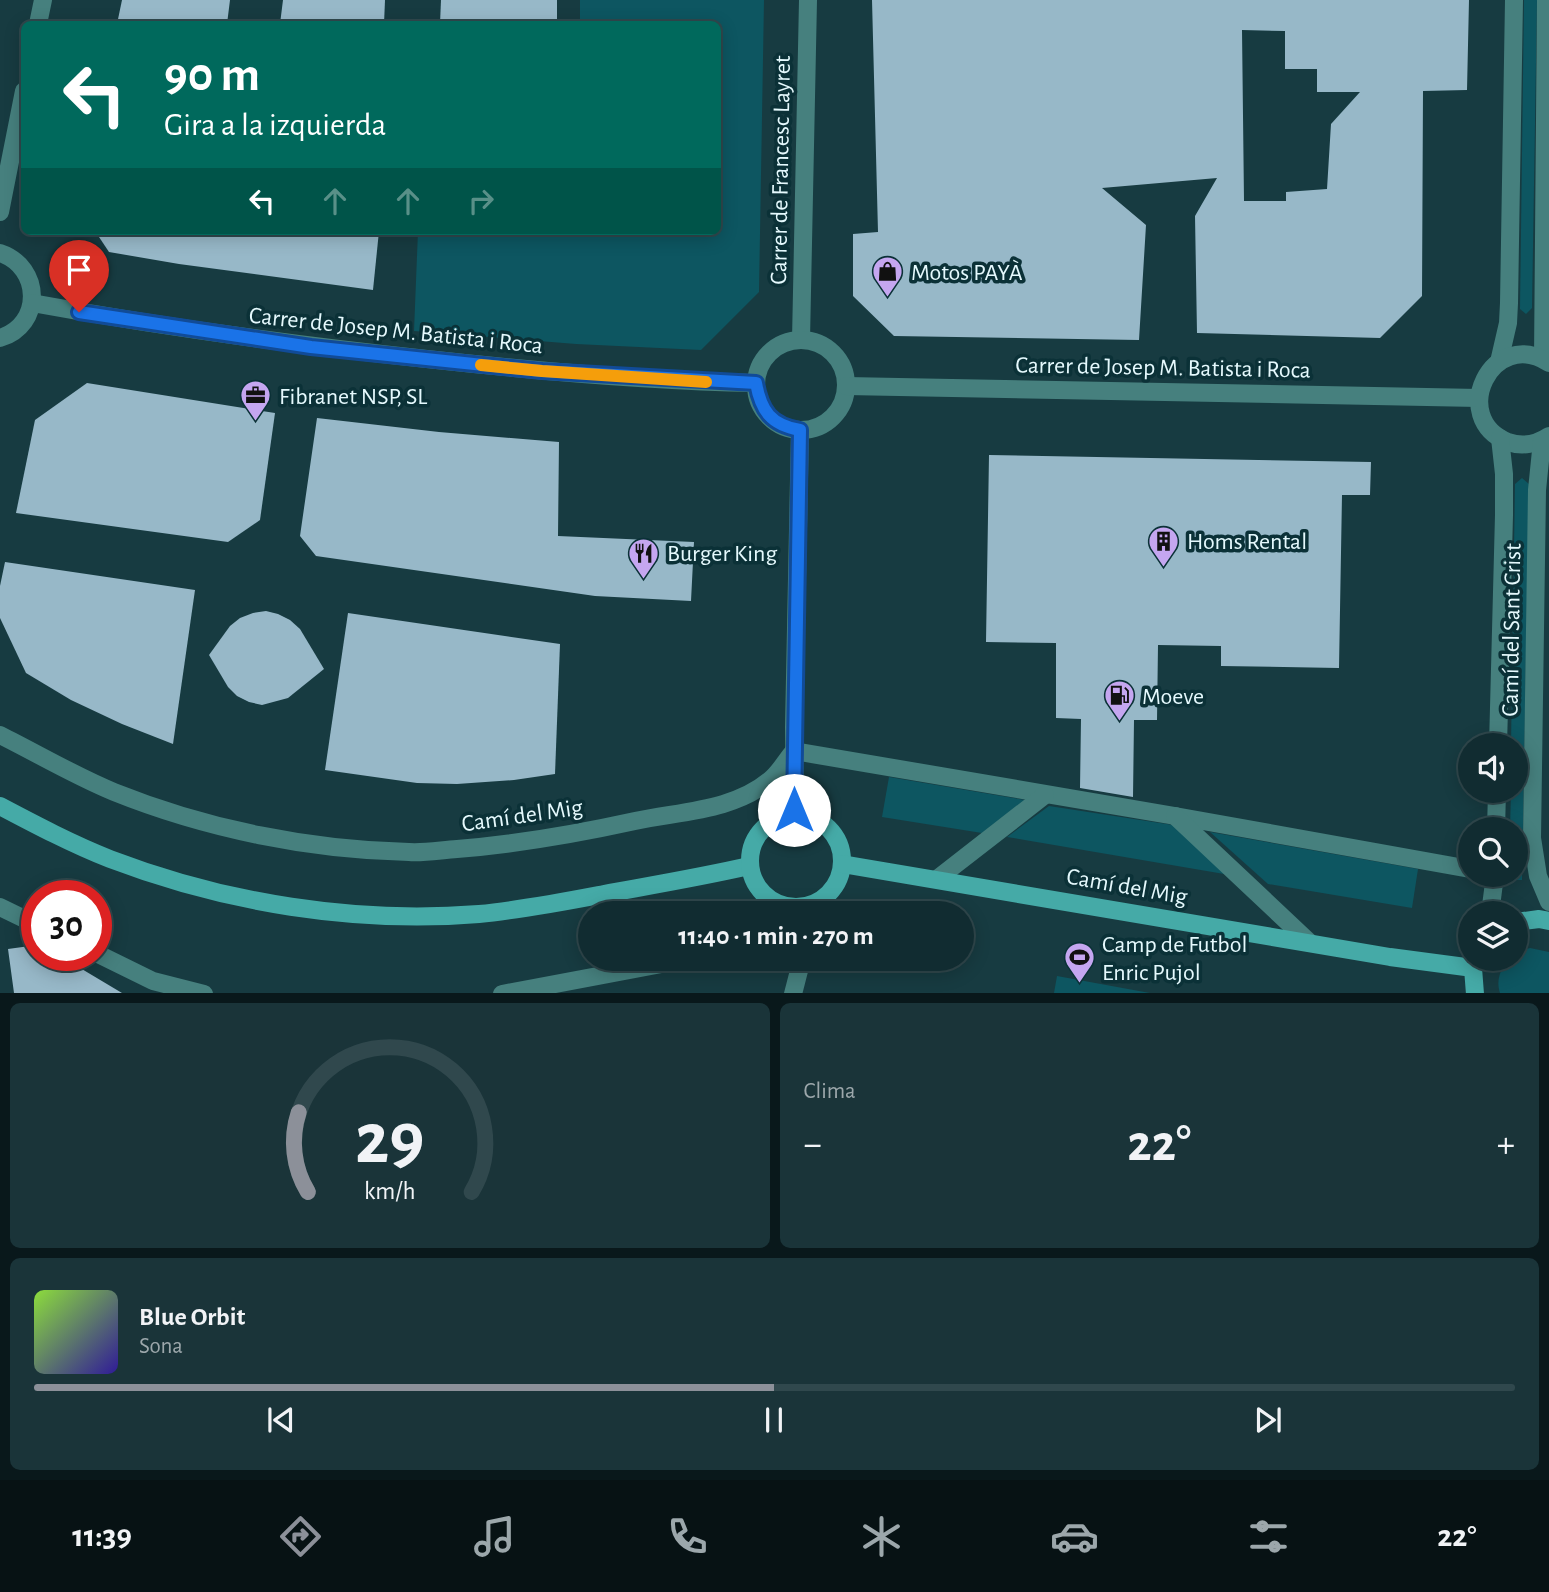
<!DOCTYPE html>
<html lang="es">
<meta charset="utf-8">
<style>
:root{--surface:#112c31;--page:#1a3439;--text:#f1f3f6;--muted:#9ca7ab;--line:#30484d;--accent:#8c9099}
body{margin:0;font-family:"Alegreya Sans",sans-serif;background:var(--page);color:var(--text);height:100vh;display:flex;flex-direction:column;font-size:26px;white-space:nowrap}
*{box-sizing:border-box;margin:0}
p{font-size:23px;color:var(--muted)}
.icon{flex:none;width:38px;height:38px;fill:none;stroke:currentColor;stroke-width:2;stroke-linecap:round;stroke-linejoin:round}
.map{position:relative;height:993px;overflow:hidden}
.side{display:flex;flex-direction:column;gap:10px;padding:10px;background:#09181b;flex:1}
.side>*{flex:none}
.top-card{position:absolute;left:21px;top:21px;width:700px;height:214px;border-radius:10px;box-shadow:0 4px 18px #0003,0 0 0 2px var(--line);background:#00695c;color:#fff;overflow:hidden}
.fabs{position:absolute;left:1458px;top:733px;display:grid;gap:14px}
.fabs a{display:grid;place-items:center;width:70px;height:70px;border-radius:50%;background:var(--surface);box-shadow:0 4px 18px #0003,0 0 0 2px var(--line);font-size:35px}
.speed{position:absolute;left:21px;top:880px;display:flex;gap:14px;font-size:35px;font-weight:700;text-align:center}
.speed>*{display:grid;place-content:center;width:91px;height:91px;border-radius:50%;background:var(--surface);box-shadow:0 4px 18px #0003,0 0 0 2px var(--line);line-height:1}
.speed .limit{border:10px solid #d22;background:#fff;color:#111}
.pin{position:absolute;display:grid;place-items:center;width:60px;height:60px;color:#fff;margin:-72px -30px;border-radius:50% 50% 50% 0;rotate:-45deg;box-shadow:0 0 7px #0007}
.pin .icon{rotate:45deg}
.me{position:absolute;width:77px;margin:-38px;rotate:0deg;stroke-linejoin:round;filter:drop-shadow(0 0 5px #0008)}
.turn{display:flex;align-items:center;gap:24px;height:147px;padding:0 28px;font-size:32px}
.turn .icon{width:91px;height:91px;stroke-width:2.5}
.turn b{display:block;font-size:49px;line-height:60px}
.lanes{display:flex;align-items:center;height:66px;padding:0 28px;background:#0003;justify-content:center;gap:35px;direction:ltr}
.lanes .off{opacity:.35}
.big{font-size:52px;font-weight:700;line-height:1.1}
.side .card{flex:1;display:flex;flex-direction:column;justify-content:center;gap:10px;min-width:0;padding:0 24px;border-radius:10px;background:var(--page)}
.side .dial{align-items:center;gap:0}
.dial svg{height:182px;overflow:visible;fill:none;stroke:var(--line);stroke-width:7;stroke-linecap:round;text-anchor:middle}
.dial text{fill:var(--text);stroke:none}
.song{display:flex;align-items:center;gap:21px}
.cover{width:84px;height:84px;border-radius:10px;background:linear-gradient(135deg,hsl(90 70% 55%),hsl(250 70% 35%))}
.played{height:7px;border-radius:4px;background:linear-gradient(90deg,var(--accent) 50%,var(--line) 50%)}
.keys{display:flex;justify-content:space-around;direction:ltr}
.heat{display:flex;justify-content:space-between;align-items:center;font-size:38px;direction:ltr}
.side .tiles{flex:1;display:grid;gap:10px;grid-template-columns:1fr 1fr}
.card:last-child{grid-column:span 2}
.trip{position:absolute;left:578px;top:901px;width:396px;height:70px;border-radius:35px;background:var(--surface);box-shadow:0 4px 18px #0003,0 0 0 2px var(--line);font-weight:700;line-height:70px;text-align:center}
.tab-bar{display:flex;height:112px;justify-content:space-around;align-items:center;background:#071214;color:var(--muted)}
.tab-bar .icon{width:49px;height:49px}
.tab-bar .current{color:var(--accent)}
.tab-bar b{font-size:32px;color:var(--text)}
.map>svg:first-child{display:block}
</style>
<div class="map">
<svg width="1549" height="994" viewBox="0 0 1549 994">
<rect width="100%" height="100%" fill="#173b41"/>
<!-- green -->
<g fill="#0d5661">
<polygon points="580,0 764,0 759,292 701,350 576,344 414,331 418,231 718,231 718,24 580,24"/>
<polygon points="1524,0 1537,0 1532,308 1526,314 1520,309"/>
<polygon points="1522,478 1529,484 1522,880 1509,880 1510,875 1516,875 1516,830 1510,829 1511,791 1516,791 1516,746 1511,745 1515,484"/>
<polygon points="889,777 1025,800 982,833 882,817"/>
<polygon points="1049,806 1173,825 1230,875 1007,837"/>
<polygon points="1210,832 1418,869 1412,908 1268,884"/>
<path d="M1530,948L1549,952V993H1500C1496,981 1500,972 1506,961L1516,959V952Z"/>
<polygon points="1057,976 1150,993 1054,993"/>
</g>
<!-- building -->
<g fill="#97b8c8" fill-rule="evenodd">
<polygon points="122,0 230,0 227,24 117,24"/>
<polygon points="283,0 385,0 384,24 280,24"/>
<polygon points="441,0 557,0 557,24 440,24"/>
<path d="M872,0H1469L1467,90L1423,91L1422,296L1380,338L1197,333L1195,216L1217,178L1102,188L1146,225L1139,340L894,336L853,296V234L878,232ZM1242,30L1285,31V69H1317V92H1360L1331,124L1327,189L1286,192V201H1244Z"/>
<polygon points="95,231 379,231 373,290 179,264 109,252"/>
<polygon points="87,383 275,413 260,520 228,542 16,513 35,420"/>
<polygon points="317,418 439,432 559,442 558,536 694,542 691,601 595,596 316,556 300,536"/>
<polygon points="989,455 1371,462 1370,495 1342,495 1339,668 1221,666 1221,646 1158,645 1157,720 1134,720 1133,797 1080,788 1081,719 1056,718 1056,643 986,642"/>
<polygon points="5,562 195,590 173,744 122,724 71,700 26,673 0,618 0,586"/>
<polygon points="266,611 278,614 290,620 300,629 324,669 288,698 262,705 249,702 237,696 228,687 209,655 230,626 240,618 253,613"/>
<polygon points="348,613 560,644 555,774 514,780 457,784 417,783 325,770"/>
<polygon points="37,945 37,956 60,956 122,993 14,993 8,949"/>
</g>
<g fill="none" stroke-linecap="round" stroke-linejoin="round">
<!-- street -->
<g stroke="#46807e" stroke-width="18">
<polyline points="38,24 43,0"/>
<polyline points="0,212 24,91"/>
<path d="M0,253C42,267 43,325 0,338"/>
<path d="M32,303C163,327 295,345 427,359C536,371 646,381 756,383"/>
<polyline points="801,340 808,0"/>
<circle cx="801" cy="385" r="45"/>
<polyline points="1543,359 1546,0"/>
<polyline points="1499,362 1508,323 1509,303 1514,0"/>
<path d="M1549,363C1492,326 1448,418 1508,442C1522,447 1537,444 1549,436"/>
<polyline points="846,386 1479,398"/>
<polyline points="1542,441 1537,490 1532,838 1538,876 1549,902"/>
<path d="M0,735C38,754 75,776 114,792C206,829 310,850 409,852C425,853 441,850 457,849C518,844 576,834 635,821C681,811 733,811 770,780C780,772 786,760 794,751L1175,816L1470,869"/>
<polyline points="1498,746 1504,515 1504,474 1500,438"/>
<polyline points="795,814 794,727 800,430"/>
<polyline points="1175,816 1309,942"/>
<polyline points="1496,830 1497,791"/>
<polyline points="937,879 1045,795"/>
<polyline points="0,907 37,925"/>
<polyline points="804,907 804,914"/>
<polyline points="1490,914 1495,875"/>
<polyline points="96,953 153,981 204,994"/>
<polyline points="502,994 688,959"/>
<polyline points="793,994 802,959"/>
</g>
<!-- secondary -->
<g stroke="#45aaa7" stroke-width="18">
<path d="M0,806C36,825 72,844 110,859C225,903 355,924 479,914C521,910 562,902 604,894C653,885 701,877 749,866"/>
<circle cx="796" cy="861" r="46"/>
<polyline points="842,864 1390,957 1473,968"/>
<polyline points="1516,922 1539,919 1549,921"/>
<polyline points="1475,994 1473,968 1477,959"/>
</g>
</g>
<g fill="none" stroke-linecap="round" stroke-linejoin="round">
<defs>
<path id="route" d="M79,312L311,347L542,371L756,383C761,411 771,425 800,430L794,810"/>
</defs>
<!-- route casing -->
<use href="#route" stroke="#114b97" stroke-width="18"/>
<!-- route -->
<use href="#route" stroke="#1a73e8" stroke-width="12"/>
<!-- slow -->
<polyline stroke="#f59e0b" stroke-width="12" points="481,365 542,371 706,382"/>
</g>
<!-- icons -->
<defs>
<symbol id="shop-pin" viewBox="-11 -11 22 30"><path d="M0 17L-7.5 6A9.5 9.5 0 1 1 7.5 6Z" fill="#c5a6f0" stroke="#0b3137"/><path d="M-5-2.5h2.3a2.7 3.5 0 0 1 5.4 0H5L5.5 6h-11ZM-1.5-2.5h3a1.5 2.3 0 0 0-3 0Z" fill="#111"/></symbol>
<symbol id="office-pin" viewBox="-11 -11 22 30"><path d="M0 17L-7.5 6A9.5 9.5 0 1 1 7.5 6Z" fill="#c5a6f0" stroke="#0b3137"/><path d="M-6-3h4V-5.5h4V-3h4V5H-6ZM-1-4.5V-3h2v-1.5ZM-6 0V1H6V0Z" fill="#111"/></symbol>
<symbol id="building-pin" viewBox="-11 -11 22 30"><path d="M0 17L-7.5 6A9.5 9.5 0 1 1 7.5 6Z" fill="#c5a6f0" stroke="#0b3137"/><path d="M-4-6H4V6H1V3H-1V6H-4ZM-2.5-4.3h1.7v1.8h-1.7ZM.8-4.3h1.7v1.8H.8ZM-2.5-1h1.7V.8h-1.7ZM.8-1h1.7V.8H.8Z" fill="#111"/></symbol>
<symbol id="restaurant-pin" viewBox="-11 -11 22 30"><path d="M0 17L-7.5 6A9.5 9.5 0 1 1 7.5 6Z" fill="#c5a6f0" stroke="#0b3137"/><path d="M-5-6h1v4h1v-4h1v4h1v-4h1v5L-1.5 .5V6h-2V.5L-5-1ZM5-6V6H3V1.5H1.5Q1.5-4 5-6Z" fill="#111"/></symbol>
<symbol id="fuel-pin" viewBox="-11 -11 22 30"><path d="M0 17L-7.5 6A9.5 9.5 0 1 1 7.5 6Z" fill="#c5a6f0" stroke="#0b3137"/><path d="M-5.5-6h7V0h2V4h1.3V-2.5L3-4.5l.8-.8L6-3V5H2.5V1h-1V6h-7ZM-4.2-4.7v3.2H.2V-4.7Z" fill="#111"/></symbol>
<symbol id="stadium-pin" viewBox="-11 -11 22 30"><path d="M0 17L-7.5 6A9.5 9.5 0 1 1 7.5 6Z" fill="#c5a6f0" stroke="#0b3137"/><path d="M0-5a6.5 5 0 1 0 0 10a6.5 5 0 1 0 0-10ZM-3.5-1.8h7v3.6h-7Z" fill="#111"/></symbol>
</defs>
<g fill-rule="evenodd">
<use href="#shop-pin" x="870" y="254" width="35" height="47"/>
<use href="#office-pin" x="238" y="378" width="35" height="47"/>
<use href="#building-pin" x="1146" y="524" width="35" height="47"/>
<use href="#restaurant-pin" x="626" y="536" width="35" height="47"/>
<use href="#fuel-pin" x="1102" y="678" width="35" height="47"/>
<use href="#stadium-pin" x="1062" y="940" width="35" height="47"/>
</g>
<g text-anchor="middle" stroke-width="7" stroke-linejoin="round" paint-order="stroke">
<!-- street labels -->
<g font-size="24" fill="#e5f9fd" stroke="#0b3137">
<text transform="translate(780 170) rotate(-89)" y="8">Carrer de Francesc Layret</text>
<text transform="translate(396 330) rotate(6)" y="8">Carrer de Josep M. Batista i Roca</text>
<text transform="translate(1163 367) rotate(1)" y="8">Carrer de Josep M. Batista i Roca</text>
<text transform="translate(1511 630) rotate(-89)" y="8">Camí del Sant Crist</text>
<text transform="translate(522 815) rotate(-8)" y="8">Camí del Mig</text>
<text transform="translate(1127 886) rotate(10)" y="8">Camí del Mig</text>
</g>
<!-- poi labels -->
<g font-size="24" fill="#e5f9fd" stroke="#0b3137" text-anchor="start">
<text x="911" y="280">Motos PAYÀ</text>
<text x="279" y="404">Fibranet NSP, SL</text>
<text x="1187" y="549">Homs Rental</text>
<text x="667" y="561">Burger King</text>
<text x="1142" y="704">Moeve</text>
<text x="1102" y="952">Camp de Futbol<tspan x="1102" dy="28">Enric Pujol</tspan></text>
</g>
</g>
</svg>
<div class="fabs">
<a><svg class="icon" aria-label="sound" viewBox="0 0 24 24"><path d="M4 9h4l5-4v14l-5-4H4zM17 9q2 3 0 6"/></svg></a>
<a><svg class="icon" aria-label="search" viewBox="0 0 24 24"><circle cx="10" cy="10" r="6"/><path d="M15 15l6 6"/></svg></a>
<a><svg class="icon" aria-label="layers" viewBox="0 0 24 24"><path d="M12 4l9 5-9 5-9-5zM3 14l9 5 9-5"/></svg></a>
</div>
<div class="speed"><div class="limit">30</div></div>
<div class="pin" style="left:79px;top:312px;background:#d93025"><svg class="icon" aria-label="arrive" viewBox="0 0 24 24"><path d="M6 21V4h12l-3 4 3 4H6"/></svg></div>
<svg class="me" style="left:794px;top:810px" viewBox="-20 -20 40 40"><circle r="19" fill="#fff"/><path d="M0-13L10 11 0 6-10 11z" fill="#1a73e8"/></svg>
<div class="trip">11:40 · 1 min · 270 m</div>
<div class="top-card">
<div class="turn"><svg class="icon" aria-label="left" viewBox="0 0 24 24"><path d="M17 20v-9H6M10 6l-5 5 5 5"/></svg><div><b>90 m</b>Gira a la izquierda</div></div>
<div class="lanes"><svg class="icon" aria-label="left" viewBox="0 0 24 24"><path d="M17 20v-9H6M10 6l-5 5 5 5"/></svg><svg class="icon off" aria-label="ahead" viewBox="0 0 24 24"><path d="M12 20V5M6 11l6-6 6 6"/></svg><svg class="icon off" aria-label="ahead" viewBox="0 0 24 24"><path d="M12 20V5M6 11l6-6 6 6"/></svg><svg class="icon off" aria-label="right" viewBox="0 0 24 24"><path d="M7 20v-9h11M14 6l5 5-5 5"/></svg></div>
</div>
</div>
<section class="side">
<div class="tiles">
<div class="card dial"><svg viewBox="0 0 100 80">
<path d="M14 69A42 42 0 1 1 86 69"/>
<path d="M14 69A42 42 0 0 1 10 34" stroke="#8c9099"/>
<text x="50" y="56" font-size="32" font-weight="700">29</text>
<text x="50" y="72" font-size="11">km/h</text>
</svg></div>
<div class="card"><p>Clima</p>
<div class="heat"><a>−</a><b class="big">22°</b><a>+</a></div>
</div>
<div class="card">
<div class="song"><i class="cover"></i><div><b>Blue Orbit</b><p>Sona</p></div></div>
<div class="played"></div>
<div class="keys"><svg class="icon" aria-label="previous" viewBox="0 0 24 24"><path d="M18 5L8 12l10 7zM5 5v14"/></svg><svg class="icon" aria-label="pause" viewBox="0 0 24 24"><path d="M8 5v14M16 5v14"/></svg><svg class="icon" aria-label="next" viewBox="0 0 24 24"><path d="M6 5l10 7-10 7zM19 5v14"/></svg></div>
</div>
</div>
</section>
<nav class="tab-bar">
<b>11:39</b>
<svg class="icon current" aria-label="directions" viewBox="0 0 24 24"><path d="M12 3l9 9-9 9-9-9zM9 14v-3h6M13 9l2 2-2 2"/></svg>
<svg class="icon" aria-label="music" viewBox="0 0 24 24"><path d="M9 18V5l10-2v13"/><circle cx="6" cy="18" r="3"/><circle cx="16" cy="16" r="3"/></svg>
<svg class="icon" aria-label="phone" viewBox="0 0 24 24"><path d="M5 4h4l2 5-3 2q2 4 5 5l2-3 5 2v4C11 20 4 13 5 4z"/></svg>
<svg class="icon" aria-label="climate" viewBox="0 0 24 24"><path d="M12 3v18M4 7l16 10M4 17L20 7"/></svg>
<svg class="icon" aria-label="car" viewBox="0 0 24 24"><path d="M5 17H2v-5l4-1 3-4h7l3 4 3 1v5h-3M9 17h6M6 11h13"/><circle cx="7" cy="17" r="2"/><circle cx="17" cy="17" r="2"/></svg>
<svg class="icon" aria-label="filters" viewBox="0 0 24 24"><path d="M4 7h16M4 17h16"/><circle cx="9" cy="7" r="2"/><circle cx="15" cy="17" r="2"/></svg>
<b>22°</b>
</nav>
